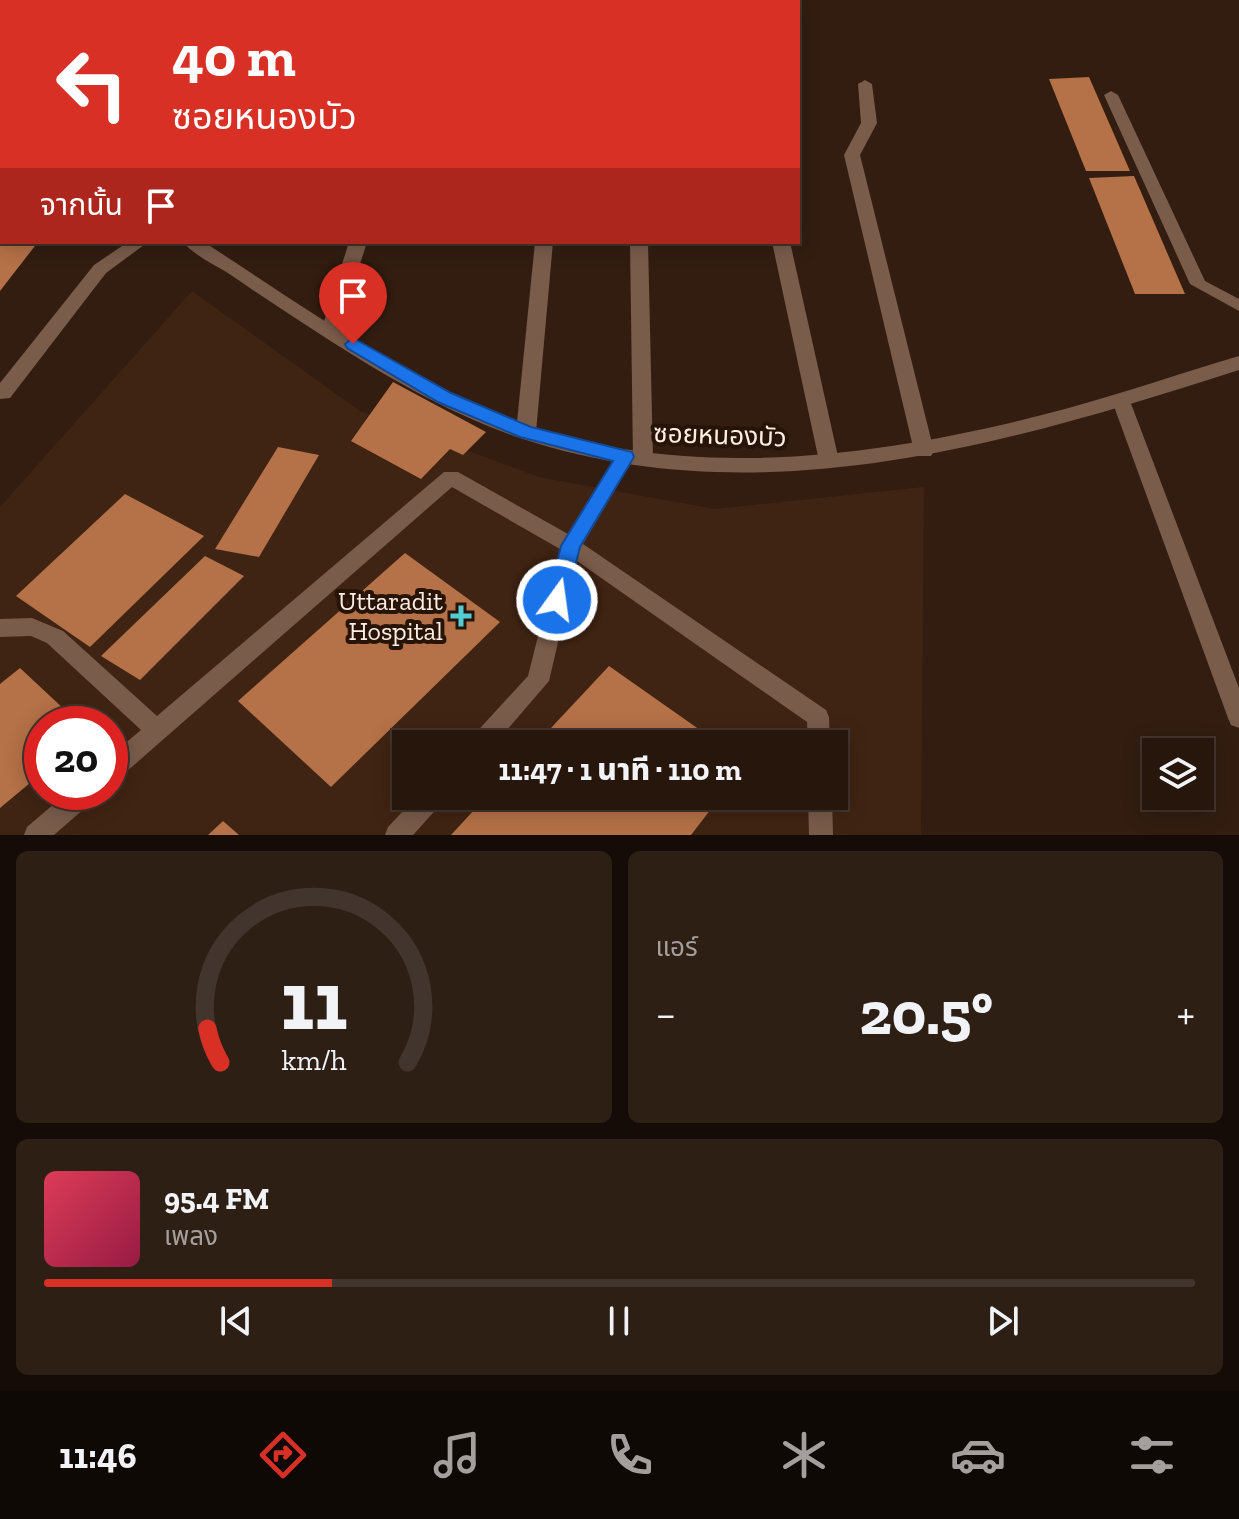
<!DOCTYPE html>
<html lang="th">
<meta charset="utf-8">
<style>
:root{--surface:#26160c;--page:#2e1f15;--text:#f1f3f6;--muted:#a49f9d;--line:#42352d;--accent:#d93025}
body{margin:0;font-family:"Zilla Slab","Noto Sans Thai",serif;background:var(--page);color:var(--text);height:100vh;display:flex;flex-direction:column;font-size:30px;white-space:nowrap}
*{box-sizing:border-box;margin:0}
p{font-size:26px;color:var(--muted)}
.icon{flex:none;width:44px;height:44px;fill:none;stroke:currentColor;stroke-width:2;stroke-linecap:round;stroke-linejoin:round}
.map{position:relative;height:835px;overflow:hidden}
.drawer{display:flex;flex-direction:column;gap:16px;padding:16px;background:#150c07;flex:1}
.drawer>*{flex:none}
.guide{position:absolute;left:0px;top:0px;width:800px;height:244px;box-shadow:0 4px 20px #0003,0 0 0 2px var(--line);background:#d93025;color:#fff;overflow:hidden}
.tools{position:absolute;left:1142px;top:738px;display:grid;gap:16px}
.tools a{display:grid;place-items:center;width:72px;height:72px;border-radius:0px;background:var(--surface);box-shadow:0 4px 20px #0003,0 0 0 2px var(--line);font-size:40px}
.speed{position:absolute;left:24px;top:706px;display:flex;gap:16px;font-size:40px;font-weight:700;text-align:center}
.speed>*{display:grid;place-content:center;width:104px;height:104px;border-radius:50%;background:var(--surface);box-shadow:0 4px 20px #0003,0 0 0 2px var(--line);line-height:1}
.speed .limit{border:12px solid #d22;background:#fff;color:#111}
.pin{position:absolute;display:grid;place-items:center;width:68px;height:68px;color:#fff;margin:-82px -34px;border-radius:50% 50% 50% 0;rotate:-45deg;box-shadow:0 0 8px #0007}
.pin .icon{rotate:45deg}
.me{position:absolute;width:88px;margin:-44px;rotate:14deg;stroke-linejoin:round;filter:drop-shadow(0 0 6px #0008)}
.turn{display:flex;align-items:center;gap:28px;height:168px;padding:0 40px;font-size:36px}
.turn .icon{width:104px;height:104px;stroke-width:2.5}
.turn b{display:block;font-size:56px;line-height:68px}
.then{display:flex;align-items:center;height:76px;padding:0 40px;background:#0003;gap:16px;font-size:30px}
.big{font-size:60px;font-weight:800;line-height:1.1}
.drawer .card{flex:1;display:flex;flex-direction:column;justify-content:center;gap:12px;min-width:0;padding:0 28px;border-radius:12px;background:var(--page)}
.drawer .dial{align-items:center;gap:0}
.dial svg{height:208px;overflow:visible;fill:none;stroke:var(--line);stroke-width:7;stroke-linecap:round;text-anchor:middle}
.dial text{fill:var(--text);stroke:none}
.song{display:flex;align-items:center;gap:24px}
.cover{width:96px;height:96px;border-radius:12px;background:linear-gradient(135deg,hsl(350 70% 55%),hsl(340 70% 35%))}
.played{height:8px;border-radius:4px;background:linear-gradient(90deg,var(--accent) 25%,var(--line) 25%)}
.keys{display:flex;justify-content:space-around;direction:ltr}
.heat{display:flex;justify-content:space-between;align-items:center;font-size:44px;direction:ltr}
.drawer .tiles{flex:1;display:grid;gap:16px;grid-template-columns:1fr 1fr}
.card:last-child{grid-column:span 2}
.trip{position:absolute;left:392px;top:730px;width:456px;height:80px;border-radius:0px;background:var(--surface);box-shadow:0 4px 20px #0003,0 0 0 2px var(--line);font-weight:800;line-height:80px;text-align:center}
.tab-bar{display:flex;height:128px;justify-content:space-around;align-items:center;background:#0f0905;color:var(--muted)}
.tab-bar .icon{width:56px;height:56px}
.tab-bar .current{color:var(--accent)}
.tab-bar b{font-size:36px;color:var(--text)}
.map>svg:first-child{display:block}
</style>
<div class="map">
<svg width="1239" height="835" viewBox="0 0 1239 835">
<rect width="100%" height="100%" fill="#321d10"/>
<!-- built -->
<path fill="#402413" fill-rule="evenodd" d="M192,291L360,411L539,477L715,509L924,487L921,835H0V507ZM42,724H110V792H42ZM406,744H834V796H406Z"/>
<!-- building -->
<g fill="#b57147">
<polygon points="1089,77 1130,171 1086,171 1049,79"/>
<polygon points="1134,176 1185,294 1135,294 1089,178"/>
<polygon points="0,242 38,242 0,291"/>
<polygon points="393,382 486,432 463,455 450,449 421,479 351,441"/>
<polygon points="278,447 319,455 259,557 215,549"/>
<polygon points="125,494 204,536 90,647 16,596"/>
<polygon points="405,553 500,622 331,787 238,701"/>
<polygon points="205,556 244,576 140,680 101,656"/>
<polygon points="609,666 720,744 536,744"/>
<polygon points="20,668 80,724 42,724 42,773 0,808 0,684"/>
<polygon points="487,796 721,796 691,835 451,835"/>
<polygon points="223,821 239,835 208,835"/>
</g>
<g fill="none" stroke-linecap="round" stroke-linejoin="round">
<!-- service -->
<g fill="#7a5c4b" fill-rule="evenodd">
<polygon points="1111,91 1118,95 1205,281 1239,299 1239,311 1190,284 1104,95"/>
<polygon points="1121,395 1130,401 1239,688 1239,728 1231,725 1228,718 1112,401"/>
<polygon points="625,450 632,452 634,457 583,544 826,710 829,717 830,744 808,744 807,722 577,561 549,681 495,744 469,744 472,737 528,676 560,549 452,487 118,779 110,782 110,756 141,730 47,643 31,636 0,637 0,619 32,618 63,631 157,716 444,472 458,472 568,534 618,452"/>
<polygon points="68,792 98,792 94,800 54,835 24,835 27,827"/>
<polygon points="417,796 445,796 441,804 413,835 385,835 388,827"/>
<polygon points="808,796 832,796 833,835 809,835"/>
</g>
<!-- minor -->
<g fill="#7a5c4b" fill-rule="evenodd">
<polygon points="157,0 169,0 170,2 156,2"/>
<polygon points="429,0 441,0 442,2 428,2"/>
<polygon points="629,0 641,0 642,2 628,2"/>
<polygon points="865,80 872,84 877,123 860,155 934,451 931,456 917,456 914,451 844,155 861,123 858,84"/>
<polygon points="128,242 148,242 106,273 10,398 0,399 0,383 94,265"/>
<polygon points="349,242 367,242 339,331 330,337 321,331"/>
<polygon points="535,242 553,242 536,432 526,439 516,432"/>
<polygon points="630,242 648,242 653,459 650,464 636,464 633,459"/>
<polygon points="772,242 790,242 839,461 836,466 822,466 819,461"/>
</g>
<!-- tertiary -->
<g fill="#7a5c4b" fill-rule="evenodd">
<polygon points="0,116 2,117 2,127 0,126"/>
<path d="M183,242H204C296,302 388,367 490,411C671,488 881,458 1065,409C1124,393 1181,373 1239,356V370C1009,444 762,517 523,439C454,416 390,379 329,340C295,318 261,296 228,273C213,264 194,255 183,242Z"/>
</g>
</g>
<!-- route -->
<polygon fill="#1a73e8" stroke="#114b97" stroke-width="2" points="353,338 451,393 531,427 632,452 634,457 580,547 565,606 557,609 547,600 561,546 613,461 520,437 438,402 347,348 345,344"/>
<!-- markers -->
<path fill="#51ccd5" stroke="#281407" stroke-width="3" d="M457 604h8v8h8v8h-8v8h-8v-8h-8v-8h8z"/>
<g text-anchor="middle" stroke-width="8" stroke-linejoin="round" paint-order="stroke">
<!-- street labels -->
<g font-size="26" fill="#fdeee5" stroke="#281407">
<text transform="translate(720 435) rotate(2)" y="9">ซอยหนองบัว</text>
</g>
<!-- poi labels -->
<g font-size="26" fill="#fdeee5" stroke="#281407" text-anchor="end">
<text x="443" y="610">Uttaradit<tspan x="443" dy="30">Hospital</tspan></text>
</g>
</g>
</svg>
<div class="tools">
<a><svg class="icon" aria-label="layers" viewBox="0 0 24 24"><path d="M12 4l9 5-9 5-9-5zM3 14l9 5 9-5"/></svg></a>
</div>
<div class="speed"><div class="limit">20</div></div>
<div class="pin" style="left:353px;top:344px;background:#d93025"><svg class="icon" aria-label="arrive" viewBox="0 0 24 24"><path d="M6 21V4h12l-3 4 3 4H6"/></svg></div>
<svg class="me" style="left:557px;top:600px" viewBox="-20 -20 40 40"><circle r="17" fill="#1a73e8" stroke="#fff" stroke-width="3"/><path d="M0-11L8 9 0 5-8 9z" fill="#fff"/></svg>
<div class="trip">11:47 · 1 นาที · 110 m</div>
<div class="guide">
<div class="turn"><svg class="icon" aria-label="left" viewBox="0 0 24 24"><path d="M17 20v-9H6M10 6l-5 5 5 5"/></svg><div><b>40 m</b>ซอยหนองบัว</div></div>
<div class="then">จากนั้น<svg class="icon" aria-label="arrive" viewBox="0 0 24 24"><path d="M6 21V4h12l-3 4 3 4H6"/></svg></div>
</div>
</div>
<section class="drawer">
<div class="tiles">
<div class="card dial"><svg viewBox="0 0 100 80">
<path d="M14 69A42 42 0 1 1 86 69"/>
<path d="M14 69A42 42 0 0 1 9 56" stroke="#d93025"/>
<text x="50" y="56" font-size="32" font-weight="700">11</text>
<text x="50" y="72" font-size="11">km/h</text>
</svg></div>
<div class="card"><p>แอร์</p>
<div class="heat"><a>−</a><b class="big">20.5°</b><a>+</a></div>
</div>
<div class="card">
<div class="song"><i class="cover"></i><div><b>95.4 FM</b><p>เพลง</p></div></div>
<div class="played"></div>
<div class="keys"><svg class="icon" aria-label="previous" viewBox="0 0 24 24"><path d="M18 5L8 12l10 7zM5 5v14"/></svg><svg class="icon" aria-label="pause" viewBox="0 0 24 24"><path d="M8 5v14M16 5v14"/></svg><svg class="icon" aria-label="next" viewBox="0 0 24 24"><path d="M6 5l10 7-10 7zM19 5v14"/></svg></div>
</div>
</div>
</section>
<nav class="tab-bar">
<b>11:46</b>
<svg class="icon current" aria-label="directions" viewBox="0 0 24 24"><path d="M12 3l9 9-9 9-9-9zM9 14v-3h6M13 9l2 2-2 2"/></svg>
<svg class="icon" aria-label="music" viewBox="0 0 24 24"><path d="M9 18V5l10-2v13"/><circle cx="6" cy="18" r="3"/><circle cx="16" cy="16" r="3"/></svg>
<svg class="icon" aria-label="phone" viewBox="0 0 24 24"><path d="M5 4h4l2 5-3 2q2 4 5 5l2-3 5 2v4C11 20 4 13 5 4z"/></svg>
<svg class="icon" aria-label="climate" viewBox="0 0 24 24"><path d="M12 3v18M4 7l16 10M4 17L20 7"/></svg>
<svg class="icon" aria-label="car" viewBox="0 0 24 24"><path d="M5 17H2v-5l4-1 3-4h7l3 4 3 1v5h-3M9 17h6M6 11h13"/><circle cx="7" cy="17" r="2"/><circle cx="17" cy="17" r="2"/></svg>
<svg class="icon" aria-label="filters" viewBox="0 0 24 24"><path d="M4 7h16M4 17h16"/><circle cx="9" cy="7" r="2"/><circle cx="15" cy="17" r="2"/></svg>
</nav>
